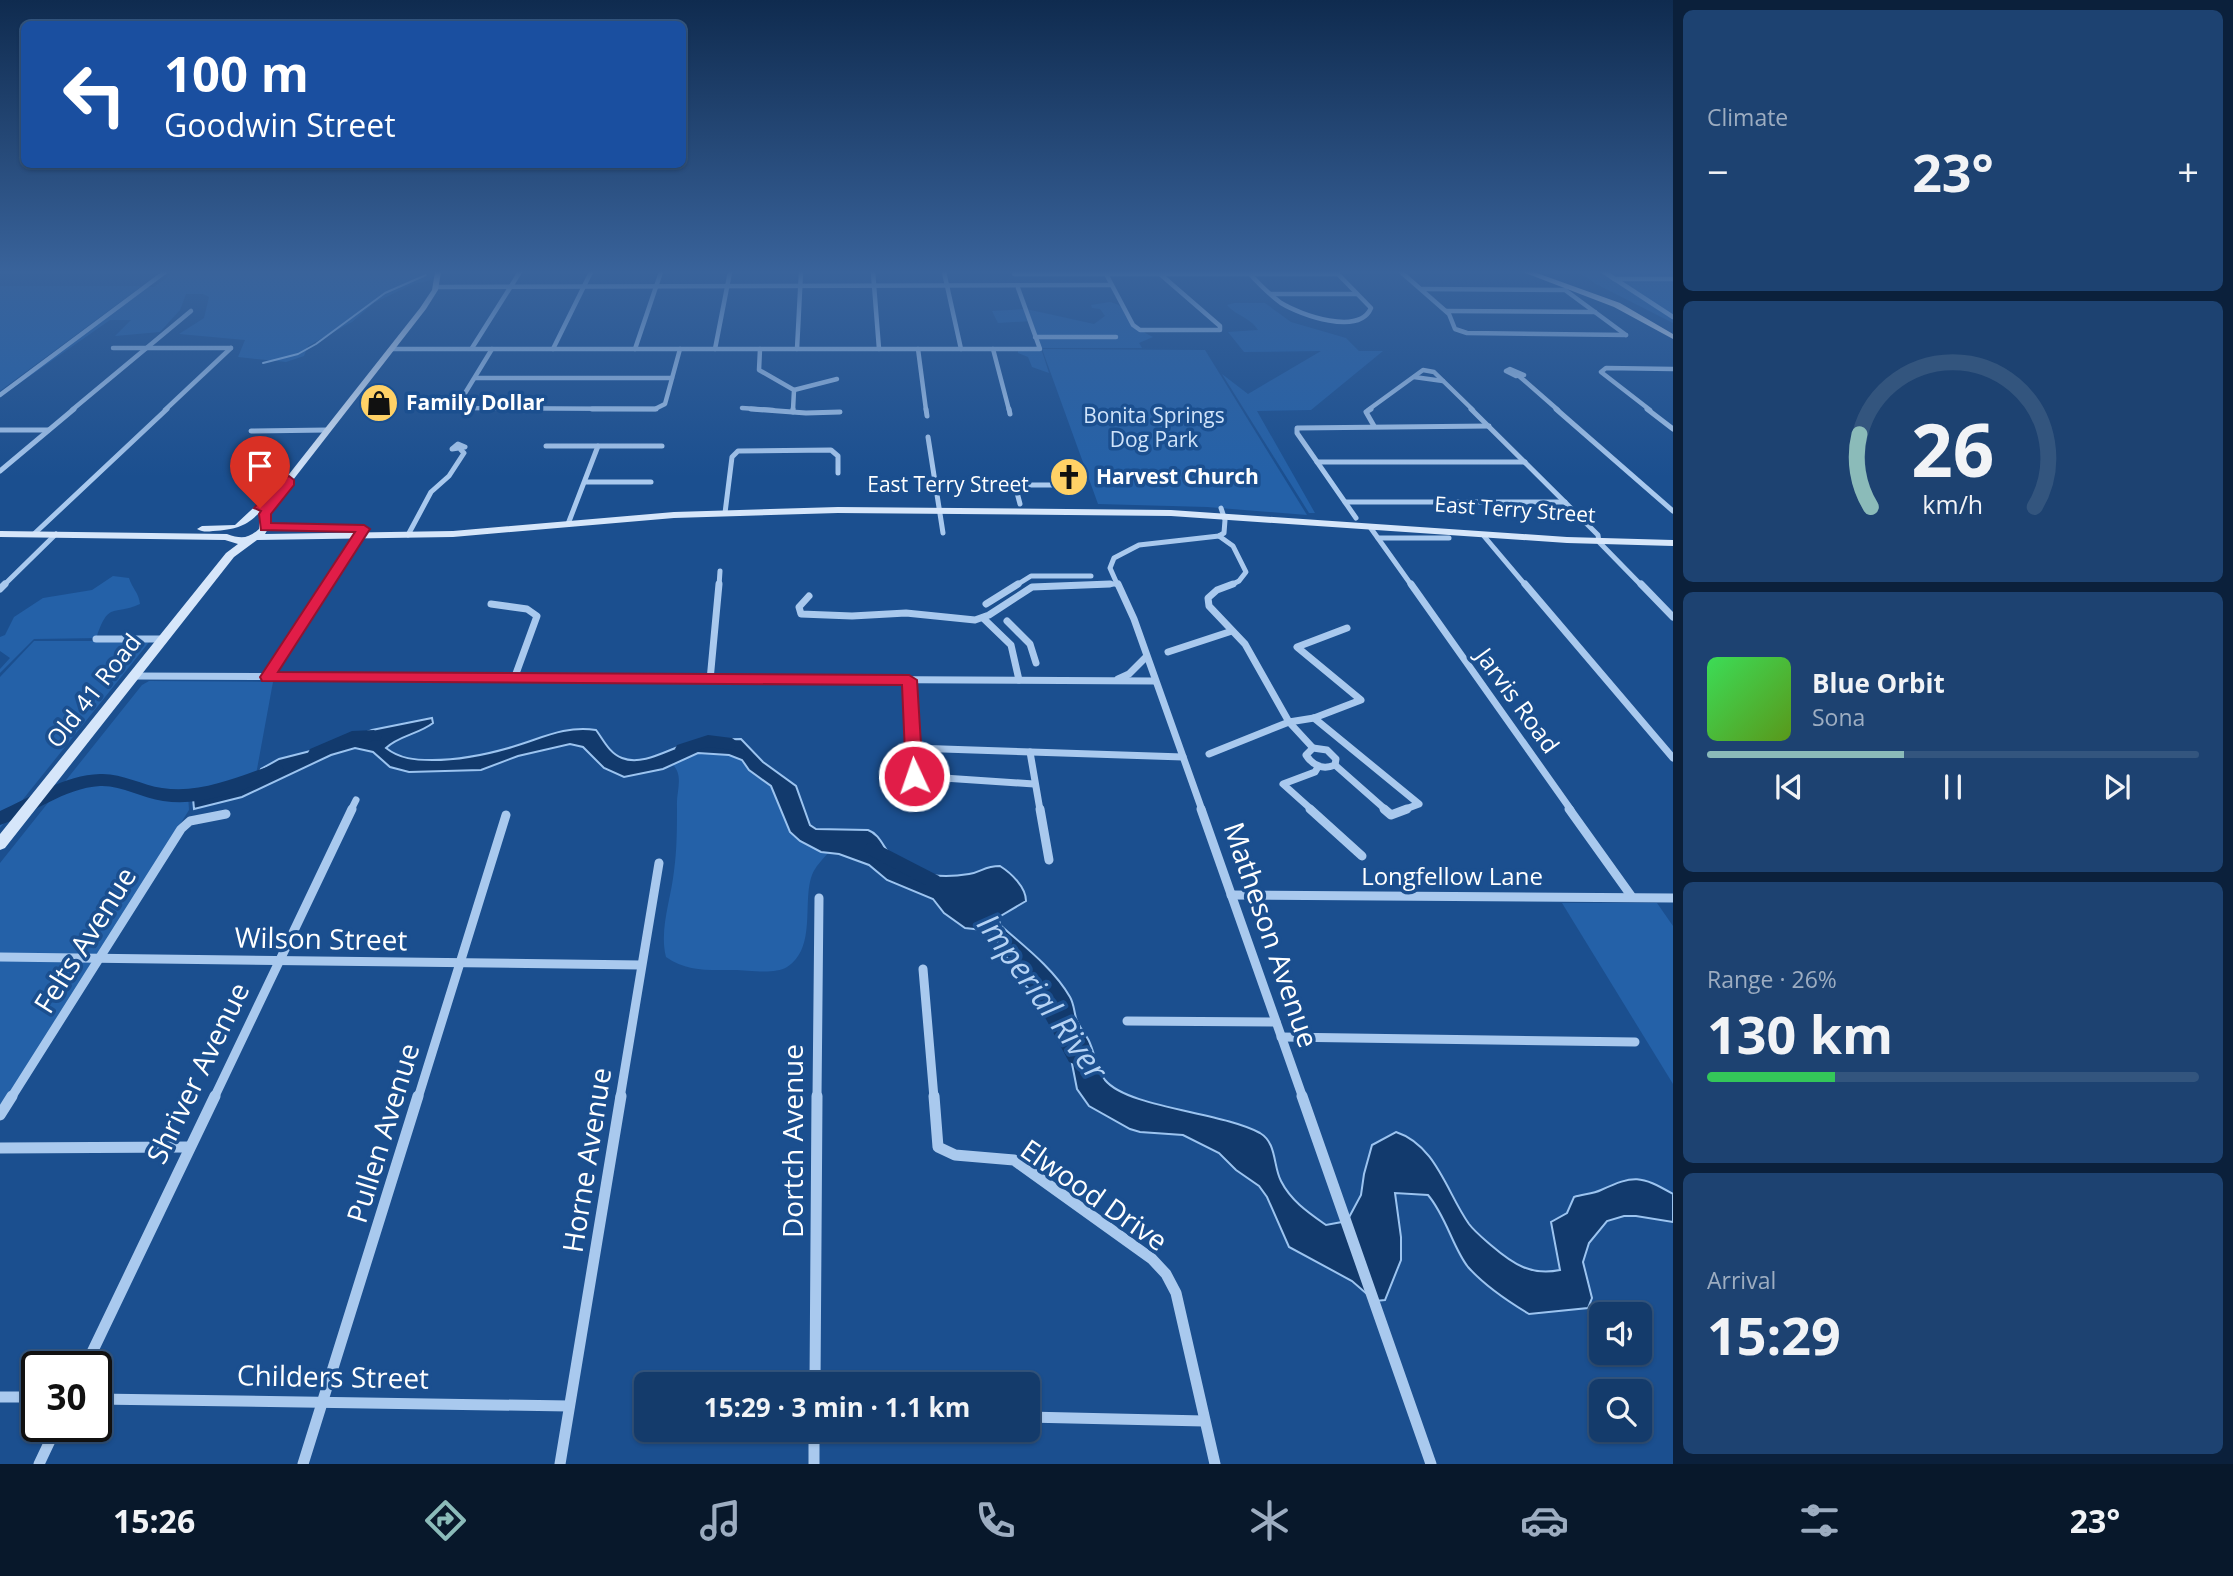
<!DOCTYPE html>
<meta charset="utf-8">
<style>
:root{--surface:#143b6b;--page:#1d4271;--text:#f1f3f6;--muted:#9dadc1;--line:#33557e;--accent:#8bbbb9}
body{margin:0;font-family:"Open Sans",sans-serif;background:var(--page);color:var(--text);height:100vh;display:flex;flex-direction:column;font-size:26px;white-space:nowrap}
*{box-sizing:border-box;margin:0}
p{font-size:23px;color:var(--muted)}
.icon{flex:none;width:38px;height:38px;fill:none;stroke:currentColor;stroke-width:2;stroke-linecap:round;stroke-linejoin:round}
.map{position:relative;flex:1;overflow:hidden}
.details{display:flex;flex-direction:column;gap:10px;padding:10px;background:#0b203b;width:560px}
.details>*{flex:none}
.guide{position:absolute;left:21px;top:21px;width:665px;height:147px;border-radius:10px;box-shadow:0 2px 5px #0004,0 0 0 2px var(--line);background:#1a4fa0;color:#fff;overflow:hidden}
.buttons{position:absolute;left:1589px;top:1302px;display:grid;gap:14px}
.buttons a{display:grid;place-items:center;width:63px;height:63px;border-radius:10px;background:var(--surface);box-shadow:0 2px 5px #0004,0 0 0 2px var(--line);font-size:35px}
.speed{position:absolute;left:21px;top:1351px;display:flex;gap:14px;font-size:35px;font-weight:700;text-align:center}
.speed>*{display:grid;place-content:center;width:91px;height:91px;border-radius:50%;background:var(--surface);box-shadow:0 2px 5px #0004,0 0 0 2px var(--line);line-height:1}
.speed .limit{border:4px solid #111;border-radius:10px;background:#fff;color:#111}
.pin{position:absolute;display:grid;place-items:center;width:60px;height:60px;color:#fff;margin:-72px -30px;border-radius:50% 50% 50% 0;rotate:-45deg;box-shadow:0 0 7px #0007}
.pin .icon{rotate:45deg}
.me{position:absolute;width:77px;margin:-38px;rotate:357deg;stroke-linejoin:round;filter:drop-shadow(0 0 5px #0008)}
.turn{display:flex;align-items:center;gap:24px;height:147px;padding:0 28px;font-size:32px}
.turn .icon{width:91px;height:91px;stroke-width:2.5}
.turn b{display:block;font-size:49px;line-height:60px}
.big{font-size:52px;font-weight:700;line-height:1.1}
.details .card{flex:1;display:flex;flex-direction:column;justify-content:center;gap:10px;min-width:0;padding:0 24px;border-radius:10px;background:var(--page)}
.details .dial{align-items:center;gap:0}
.dial svg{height:182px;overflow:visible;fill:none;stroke:var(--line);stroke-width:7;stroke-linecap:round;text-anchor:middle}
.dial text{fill:var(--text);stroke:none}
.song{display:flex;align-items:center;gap:21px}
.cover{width:84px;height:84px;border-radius:10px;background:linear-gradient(135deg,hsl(130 70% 55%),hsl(90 70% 35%))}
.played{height:7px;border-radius:4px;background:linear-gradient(90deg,var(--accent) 40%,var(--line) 40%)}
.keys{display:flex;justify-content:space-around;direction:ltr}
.heat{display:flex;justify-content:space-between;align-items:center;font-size:38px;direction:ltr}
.charge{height:10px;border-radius:5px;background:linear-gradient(90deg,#34c759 26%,var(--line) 0)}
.trip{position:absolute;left:634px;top:1372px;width:406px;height:70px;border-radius:10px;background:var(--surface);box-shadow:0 2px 5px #0004,0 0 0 2px var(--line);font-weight:700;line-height:70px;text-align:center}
.tab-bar{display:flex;height:112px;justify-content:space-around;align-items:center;background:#08182b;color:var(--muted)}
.tab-bar .icon{width:49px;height:49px}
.tab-bar .on{color:var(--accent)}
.tab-bar b{font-size:32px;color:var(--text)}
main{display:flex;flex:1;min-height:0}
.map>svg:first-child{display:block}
</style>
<main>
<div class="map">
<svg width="1673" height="1464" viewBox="0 0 1673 1464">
<rect width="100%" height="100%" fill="#1b4f8f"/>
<!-- green -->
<g fill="#2461a8">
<polygon points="174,272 435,272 435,273 432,280 413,284 374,303 352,322 308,346 304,356 286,362 238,357 245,340 179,334 204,318 209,297 203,294 186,294 180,310 160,332 115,336 131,320 110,320 0,397 0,392 143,287 154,287"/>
<polygon points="1578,272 1673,272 1673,323 1596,284"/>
<polygon points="0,286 142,286 0,391"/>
<path d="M1110,302C1129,306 1130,321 1143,331C1146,334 1150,335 1153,337L1139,343L1142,348H1041L1049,373L1032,367L1028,357L1018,353V350L1039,346L1032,321L998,323L992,311L1026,309L1094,324L1105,316L1100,309L1092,308L1091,305Z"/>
<path d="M1234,303H1265L1291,322L1346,338L1359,351H1383L1311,410L1257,411L1315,513H1309L1222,374L1248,394L1321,351L1244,352L1228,332L1258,330C1250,317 1236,316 1227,305Z"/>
<polygon points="1042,349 1205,350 1307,515 1207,507 1098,504"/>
<path d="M113,576L129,578C132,588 139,593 140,604C113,616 109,601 97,636L101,638L34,639L0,673V669L10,658L0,651V637L5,635L14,617L43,598L92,590Z"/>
<polygon points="34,641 150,641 0,828 0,677"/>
<polygon points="149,681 273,682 255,780 217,791 188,795 189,810 0,1111 0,863 142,685"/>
<path d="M698,753L729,755L742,760L749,770L771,786L790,832L801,841L828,853C822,860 815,867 812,875C802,902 817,948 787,967C774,975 748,970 734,970C709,970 687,972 666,957C659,930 671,899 674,871C677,850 677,828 677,806C676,792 684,776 673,765Z"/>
<polygon points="1562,903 1657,903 1673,926 1673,1084"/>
</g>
<!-- water -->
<path fill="#123a6d" stroke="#9cc4f0" stroke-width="2" d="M432,718L433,723C419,734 398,736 386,748C400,759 415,760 432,760C460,760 485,755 512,747C540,739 565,725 596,730C603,739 609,753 622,758C642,766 667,750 686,744C697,741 729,739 741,739L763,762L796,786L810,825L816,829L868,830C882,835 884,852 896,861C916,877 945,878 969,874C982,872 984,866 1000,866C1011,873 1026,887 1026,901L999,917L1000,925C1024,946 1054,969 1070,997C1074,1004 1074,1011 1076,1018C1078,1026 1085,1033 1089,1041C1095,1054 1096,1068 1105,1080C1128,1108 1222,1112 1260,1133C1277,1143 1273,1166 1281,1181C1291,1201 1309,1213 1326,1225L1347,1221L1361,1195L1364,1174L1372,1145L1396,1132C1436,1145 1447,1193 1469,1224C1475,1232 1484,1239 1492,1246C1513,1264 1531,1276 1560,1270L1551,1222L1567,1213L1574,1197C1583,1194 1593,1194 1601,1190C1634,1175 1640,1175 1673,1194V1222L1636,1216H1624L1607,1221L1589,1243L1583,1262L1592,1298L1588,1308L1529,1314C1509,1302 1484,1285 1468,1267C1453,1248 1446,1216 1428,1195L1395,1193L1401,1237V1260L1385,1300L1375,1301L1352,1281L1289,1247L1267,1197L1259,1186L1236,1170L1219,1153L1183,1135L1140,1132L1130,1129L1089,1106L1077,1089L1065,1028L1053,1010L1017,978L1003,949L997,941L983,930L965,928L944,913L933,899L887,880L869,865L839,854L821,852L800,841L790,832L771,786L749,770L742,760L729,755L698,753L663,769L624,777L604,768L583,747L570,744L518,756L481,770L409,772L390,767L373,752L355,748L331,755L242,797L194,809L193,798L217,795L256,782L261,769L279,759L334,745L372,730Z"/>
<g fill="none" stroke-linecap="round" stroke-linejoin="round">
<!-- stream -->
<polyline stroke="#9cc4f0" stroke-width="2" points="263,363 298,354 316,344 385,293 426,275"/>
<!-- river -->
<g fill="#123a6d" fill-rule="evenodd">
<polygon points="374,730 382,736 380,740 354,743 316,759 310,757 308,753 310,749 352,731"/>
<polygon points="708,735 732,738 740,744 732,750 708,747 683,755 675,749 677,745"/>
<path d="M276,764L282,766L284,770L282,774C245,790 203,807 163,801C142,798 121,785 100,786C64,788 33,814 0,825V811C31,797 65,775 100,774C121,773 142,785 162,788C203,794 238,776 276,764Z"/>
<polygon points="873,842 939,876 942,881 939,886 933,889 927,886 867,854 864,849 867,844"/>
<polygon points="1040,980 1047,983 1083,1048 1087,1055 1083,1062 1076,1065 1069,1062 1033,995 1030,989 1033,983"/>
</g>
<!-- street-far4 -->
<g stroke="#a9c9ee" stroke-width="4.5">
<polyline points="873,272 879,349"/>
<polyline points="944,272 961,349"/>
<polyline points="1105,272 1133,325 1140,330 1220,330 1220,326 1160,274"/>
<polyline points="1401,272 1449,314 1455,329 1467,333 1626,335"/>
<polyline points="1604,272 1673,317"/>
<path d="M1249,273C1259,284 1269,294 1281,303C1301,315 1359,336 1371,308L1336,272"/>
<polyline points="1014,274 1337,274"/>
<polyline points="1614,279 1673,279"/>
<polyline points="436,287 1111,285"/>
<polyline points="1422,289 1565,290 1626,335"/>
<polyline points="1271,294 1357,294"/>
<polyline points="1446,311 1595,312"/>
<polyline points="1035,337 1116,337"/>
<polyline points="113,348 231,348"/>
<polyline points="472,348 520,272"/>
<polyline points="391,349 1040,349 1018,288"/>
<polyline points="492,349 459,403 463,408 655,409 665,404 680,349"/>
<polyline points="553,349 591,272"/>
<polyline points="635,349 661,272"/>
<polyline points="715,349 730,272"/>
<polyline points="760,349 759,370 794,390 793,410"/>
<polyline points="797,349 801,272"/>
<polyline points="918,349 926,410"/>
<polyline points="993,349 1009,410"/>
<polygon points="1510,369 1524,375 1516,376 1506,371"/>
<polyline points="1519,376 1558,410"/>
<polyline points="1414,377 1443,381"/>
<polyline points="475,378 672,378"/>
<polyline points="794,390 837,379"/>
<polyline points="0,395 165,272"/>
<polyline points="742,408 773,410"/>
<polyline points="72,410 191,311"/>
<polyline points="165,410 231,348"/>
<polyline points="1368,410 1423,370 1434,372 1473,410"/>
<polyline points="1650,410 1601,372 1606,368 1673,369"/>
</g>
<!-- street-far3 -->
<g stroke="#a9c9ee" stroke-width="5">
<polyline points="592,409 656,409"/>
<polyline points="751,409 806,413 840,412"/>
<polyline points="926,409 927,416"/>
<polyline points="1009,409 1010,414"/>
<polyline points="1371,409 1366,412 1374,426"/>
<polyline points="1471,409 1598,535 1599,542 1642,586"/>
<polyline points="1556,409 1673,511"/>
<polyline points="1647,409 1673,429"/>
<polyline points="793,412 793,409"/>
<polyline points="0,430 48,430"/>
<polyline points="251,431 327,430"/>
<polyline points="928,437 943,533"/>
<polygon points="458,444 465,447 452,449"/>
<polyline points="546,446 662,446"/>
<polyline points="1317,462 1525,462"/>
<polyline points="0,471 74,409"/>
<polyline points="586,482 651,482"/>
<polyline points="1345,502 1565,502"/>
<polyline points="1020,504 1015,485 1079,485"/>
<polyline points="725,513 732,457 738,451 831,450 838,456 838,473"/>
<polyline points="1356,518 1297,433 1297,428 1489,426"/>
<polyline points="568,524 598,446"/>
<polyline points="1370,527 1412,586"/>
<polyline points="34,534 167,409"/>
<polyline points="408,535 431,492 449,476 464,453 461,450"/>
<polyline points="1483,535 1526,586"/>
<polyline points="1219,536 1233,546 1246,572 1239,581 1229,586"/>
<polyline points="1378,538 1449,538"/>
<polyline points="3,586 56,534"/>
<polyline points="327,586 364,529"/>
<polyline points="719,586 720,571"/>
<polyline points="1015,586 1031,576 1091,576"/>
<polyline points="1061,586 1116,584"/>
<polyline points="1118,586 1110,568 1114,558 1139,545 1219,536 1224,533 1225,520 1221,508"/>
</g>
<!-- street-far2 -->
<g stroke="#a9c9ee" stroke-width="7">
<polyline points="1118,584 1134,619 1202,810"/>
<polyline points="1233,584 1217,590 1208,598 1209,606 1245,644 1289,722 1313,748"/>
<polyline points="1411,584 1571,810"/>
<polyline points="1525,584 1673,758"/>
<polyline points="1641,584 1673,617"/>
<polyline points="0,589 5,584"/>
<polyline points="809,596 799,607 801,614 852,616 906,613 975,620 989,615 1032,587 1110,584"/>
<polyline points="491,604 527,609 537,616 514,679"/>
<polyline points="986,604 1018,584"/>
<polyline points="983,618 1011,645 1019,680"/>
<polyline points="1007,621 1030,644 1036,663"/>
<polyline points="96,639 163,639"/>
<polyline points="1168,652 1232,631"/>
<polyline points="134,676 1155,681"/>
<polyline points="267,677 328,584"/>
<polyline points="1118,679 1129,674 1146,657"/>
<polyline points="710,680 719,584"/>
<polyline points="909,680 914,776 1034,784"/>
<polyline points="1314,718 1419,804 1403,810"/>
<polyline points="913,748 1183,757"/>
<path d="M1313,748L1327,750L1336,759L1335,765C1323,770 1313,766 1306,755Z"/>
<polyline points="1030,752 1040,810"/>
<polyline points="1209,754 1289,722 1314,718 1361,700 1297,647 1347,628"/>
<polyline points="1335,765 1386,810"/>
<polyline points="351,810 356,800"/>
<polyline points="1312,810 1283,784 1315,772 1318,767"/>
</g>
<!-- street-far1 -->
<g stroke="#a9c9ee" stroke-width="9">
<polyline points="1040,809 1049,860"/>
<polyline points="1201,809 1303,1098"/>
<polyline points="1310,809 1362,856"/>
<polyline points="1384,809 1391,815 1407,809"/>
<polyline points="1569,809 1632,897"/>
<polyline points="1231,895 1673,898"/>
<polyline points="0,957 641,965"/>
<polyline points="923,969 934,1098"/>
<polyline points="1127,1021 1276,1022"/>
<polyline points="1281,1037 1635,1042"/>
<polyline points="11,1098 181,829 190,821 226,814"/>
<polyline points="214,1098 352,809"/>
<polyline points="418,1098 506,815"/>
<polyline points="620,1098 659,863"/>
<polyline points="817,1098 819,898"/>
</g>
<!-- street -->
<g stroke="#a9c9ee" stroke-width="11">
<polyline points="934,1096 938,1147 955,1155 1014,1160 1152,1259 1166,1274 1176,1293 1215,1464"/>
<polyline points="1302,1096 1431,1464"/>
<polyline points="0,1115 12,1096"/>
<polyline points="0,1148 189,1147"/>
<polyline points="85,1367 215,1096"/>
<polyline points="815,1384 817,1096"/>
<polyline points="0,1397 37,1397"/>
<polyline points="96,1399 569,1406"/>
<polyline points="1027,1417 1204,1421"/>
<polyline points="814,1430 814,1464"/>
<polyline points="39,1464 57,1426"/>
<polyline points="303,1464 418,1096"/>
<polyline points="560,1464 621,1096"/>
</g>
<!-- secondary -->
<path fill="#d6e6fa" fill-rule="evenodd" d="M435,272H441L438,290L426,309L293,480C289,494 273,503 270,516C268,524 270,527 265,534L453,531L674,512L838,507L1171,510L1567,537L1673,540V546L1567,543L1171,516L838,513L674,518L453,537L257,540L234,557L5,848L0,850V834L226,553L238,544L225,540L0,537V531L227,534C241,539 248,539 259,529L260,514L267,505C248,525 241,529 213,531C206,532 203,532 197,529L202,526L235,525L264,498L271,500L284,485L286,478L420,308L432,290Z"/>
<!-- primary -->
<polygon fill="#f0f6ff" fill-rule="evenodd" points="1523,272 1534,272 1620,303 1673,334 1673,339 1614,307"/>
</g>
<!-- sky -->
<linearGradient id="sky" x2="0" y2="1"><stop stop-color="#0f2b4f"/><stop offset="0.57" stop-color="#39639b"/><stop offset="1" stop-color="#39639b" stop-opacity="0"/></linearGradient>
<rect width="1673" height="477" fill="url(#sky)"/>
<!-- route -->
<polygon fill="#e11d48" stroke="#92132f" stroke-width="2" points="289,476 294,480 294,485 271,514 271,523 364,525 370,529 278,672 909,675 917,680 923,776 914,782 906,776 902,685 262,681 260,677 262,674 355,532 261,530 259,514 261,511 254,508 275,483"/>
<!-- icons -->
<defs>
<symbol id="shop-disc" viewBox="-11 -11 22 22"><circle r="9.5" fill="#ffd166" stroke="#1b4f8f"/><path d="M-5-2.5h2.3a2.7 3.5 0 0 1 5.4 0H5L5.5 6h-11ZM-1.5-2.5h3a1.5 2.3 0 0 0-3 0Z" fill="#111"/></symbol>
<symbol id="church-disc" viewBox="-11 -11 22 22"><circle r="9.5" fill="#ffd166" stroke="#1b4f8f"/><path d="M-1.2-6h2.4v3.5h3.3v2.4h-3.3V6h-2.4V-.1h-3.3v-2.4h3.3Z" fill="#111"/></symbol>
</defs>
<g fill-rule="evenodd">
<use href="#shop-disc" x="357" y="381" width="44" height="44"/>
<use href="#church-disc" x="1047" y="455" width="44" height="44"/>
</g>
<g text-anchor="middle" stroke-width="7" stroke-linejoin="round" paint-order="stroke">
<!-- far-poi labels -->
<g font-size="21" font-weight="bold" fill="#fff" stroke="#1b4f8f" text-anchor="start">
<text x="406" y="410">Family Dollar</text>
<text x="1096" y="484">Harvest Church</text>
</g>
<!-- far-park labels -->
<g font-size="21" fill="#cfe3fa" stroke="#1b4f8f">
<text x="1154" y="423">Bonita Springs<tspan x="1154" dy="24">Dog Park</tspan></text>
</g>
<!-- far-street labels -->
<g font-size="21" fill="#fff" stroke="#1b4f8f">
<text x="948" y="492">East Terry Street</text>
<text transform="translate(1515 510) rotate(4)" y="7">East Terry Street</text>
</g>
<!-- street labels -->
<g font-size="24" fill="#fff" stroke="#1b4f8f">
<text transform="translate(94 691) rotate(-52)" y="8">Old 41 Road</text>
<text transform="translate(1517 701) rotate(54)" y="8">Jarvis Road</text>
<text x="1452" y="885">Longfellow Lane</text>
</g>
<!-- near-street labels -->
<g font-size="28" fill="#fff" stroke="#1b4f8f">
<text transform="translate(1271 935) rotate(71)" y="10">Matheson Avenue</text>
<text transform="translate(321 939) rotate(1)" y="10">Wilson Street</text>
<text transform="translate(85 940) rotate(-58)" y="10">Felts Avenue</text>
<text transform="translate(198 1073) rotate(-64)" y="10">Shriver Avenue</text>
<text transform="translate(383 1133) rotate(-73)" y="10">Pullen Avenue</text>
<text transform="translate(793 1141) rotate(-90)" y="10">Dortch Avenue</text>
<text transform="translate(587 1160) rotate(-81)" y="10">Horne Avenue</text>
<text transform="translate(1094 1195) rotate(35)" y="10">Elwood Drive</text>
<text transform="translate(333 1377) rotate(1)" y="10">Childers Street</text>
</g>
<!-- near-water labels -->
<g font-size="32" font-style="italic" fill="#b5d3f5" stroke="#1b4f8f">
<text transform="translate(1042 997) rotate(54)" y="11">Imperial River</text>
</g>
</g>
</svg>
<div class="buttons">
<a><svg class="icon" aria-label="sound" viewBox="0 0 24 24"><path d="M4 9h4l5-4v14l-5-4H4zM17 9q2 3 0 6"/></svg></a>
<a><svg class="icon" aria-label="search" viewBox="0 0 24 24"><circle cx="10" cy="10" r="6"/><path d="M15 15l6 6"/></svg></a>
</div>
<div class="speed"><div class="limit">30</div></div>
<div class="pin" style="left:260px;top:508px;background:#d93025"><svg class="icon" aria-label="arrive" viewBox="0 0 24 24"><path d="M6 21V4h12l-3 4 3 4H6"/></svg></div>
<svg class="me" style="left:914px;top:776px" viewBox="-20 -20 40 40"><circle r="17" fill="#e11d48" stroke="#fff" stroke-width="3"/><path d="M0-11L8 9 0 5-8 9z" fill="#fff"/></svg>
<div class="trip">15:29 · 3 min · 1.1 km</div>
<div class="guide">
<div class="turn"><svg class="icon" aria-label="left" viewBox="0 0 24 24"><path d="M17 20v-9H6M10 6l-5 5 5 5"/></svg><div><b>100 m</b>Goodwin Street</div></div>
</div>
</div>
<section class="details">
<div class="card"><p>Climate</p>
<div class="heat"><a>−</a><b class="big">23°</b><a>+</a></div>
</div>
<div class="card dial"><svg viewBox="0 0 100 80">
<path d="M14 69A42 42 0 1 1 86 69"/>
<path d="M14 69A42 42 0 0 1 9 37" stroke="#8bbbb9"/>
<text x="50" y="56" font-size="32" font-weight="700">26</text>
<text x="50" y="72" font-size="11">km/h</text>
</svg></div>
<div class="card">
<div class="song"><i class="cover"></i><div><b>Blue Orbit</b><p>Sona</p></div></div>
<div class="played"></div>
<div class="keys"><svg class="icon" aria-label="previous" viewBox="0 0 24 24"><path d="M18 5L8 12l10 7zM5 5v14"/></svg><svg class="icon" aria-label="pause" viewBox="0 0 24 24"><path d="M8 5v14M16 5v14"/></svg><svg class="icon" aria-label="next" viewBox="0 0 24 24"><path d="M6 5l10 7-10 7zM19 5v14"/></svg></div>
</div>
<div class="card"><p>Range · 26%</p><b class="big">130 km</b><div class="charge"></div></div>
<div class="card"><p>Arrival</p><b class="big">15:29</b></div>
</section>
</main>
<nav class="tab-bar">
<b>15:26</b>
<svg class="icon on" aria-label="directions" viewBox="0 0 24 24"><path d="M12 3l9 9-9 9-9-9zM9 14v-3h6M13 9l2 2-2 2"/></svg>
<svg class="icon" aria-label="music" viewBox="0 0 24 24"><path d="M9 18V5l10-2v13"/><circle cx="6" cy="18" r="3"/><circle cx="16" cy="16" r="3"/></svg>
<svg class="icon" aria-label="phone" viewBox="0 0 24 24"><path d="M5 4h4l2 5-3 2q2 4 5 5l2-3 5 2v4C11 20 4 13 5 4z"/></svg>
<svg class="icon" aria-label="climate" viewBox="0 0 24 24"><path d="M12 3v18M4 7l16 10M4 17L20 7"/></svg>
<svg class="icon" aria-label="car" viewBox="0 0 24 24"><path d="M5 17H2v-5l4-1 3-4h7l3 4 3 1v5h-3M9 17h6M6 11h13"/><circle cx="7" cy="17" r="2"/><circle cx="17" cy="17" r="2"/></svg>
<svg class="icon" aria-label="filters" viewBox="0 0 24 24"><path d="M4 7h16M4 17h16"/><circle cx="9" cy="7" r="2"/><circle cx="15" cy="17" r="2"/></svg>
<b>23°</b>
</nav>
